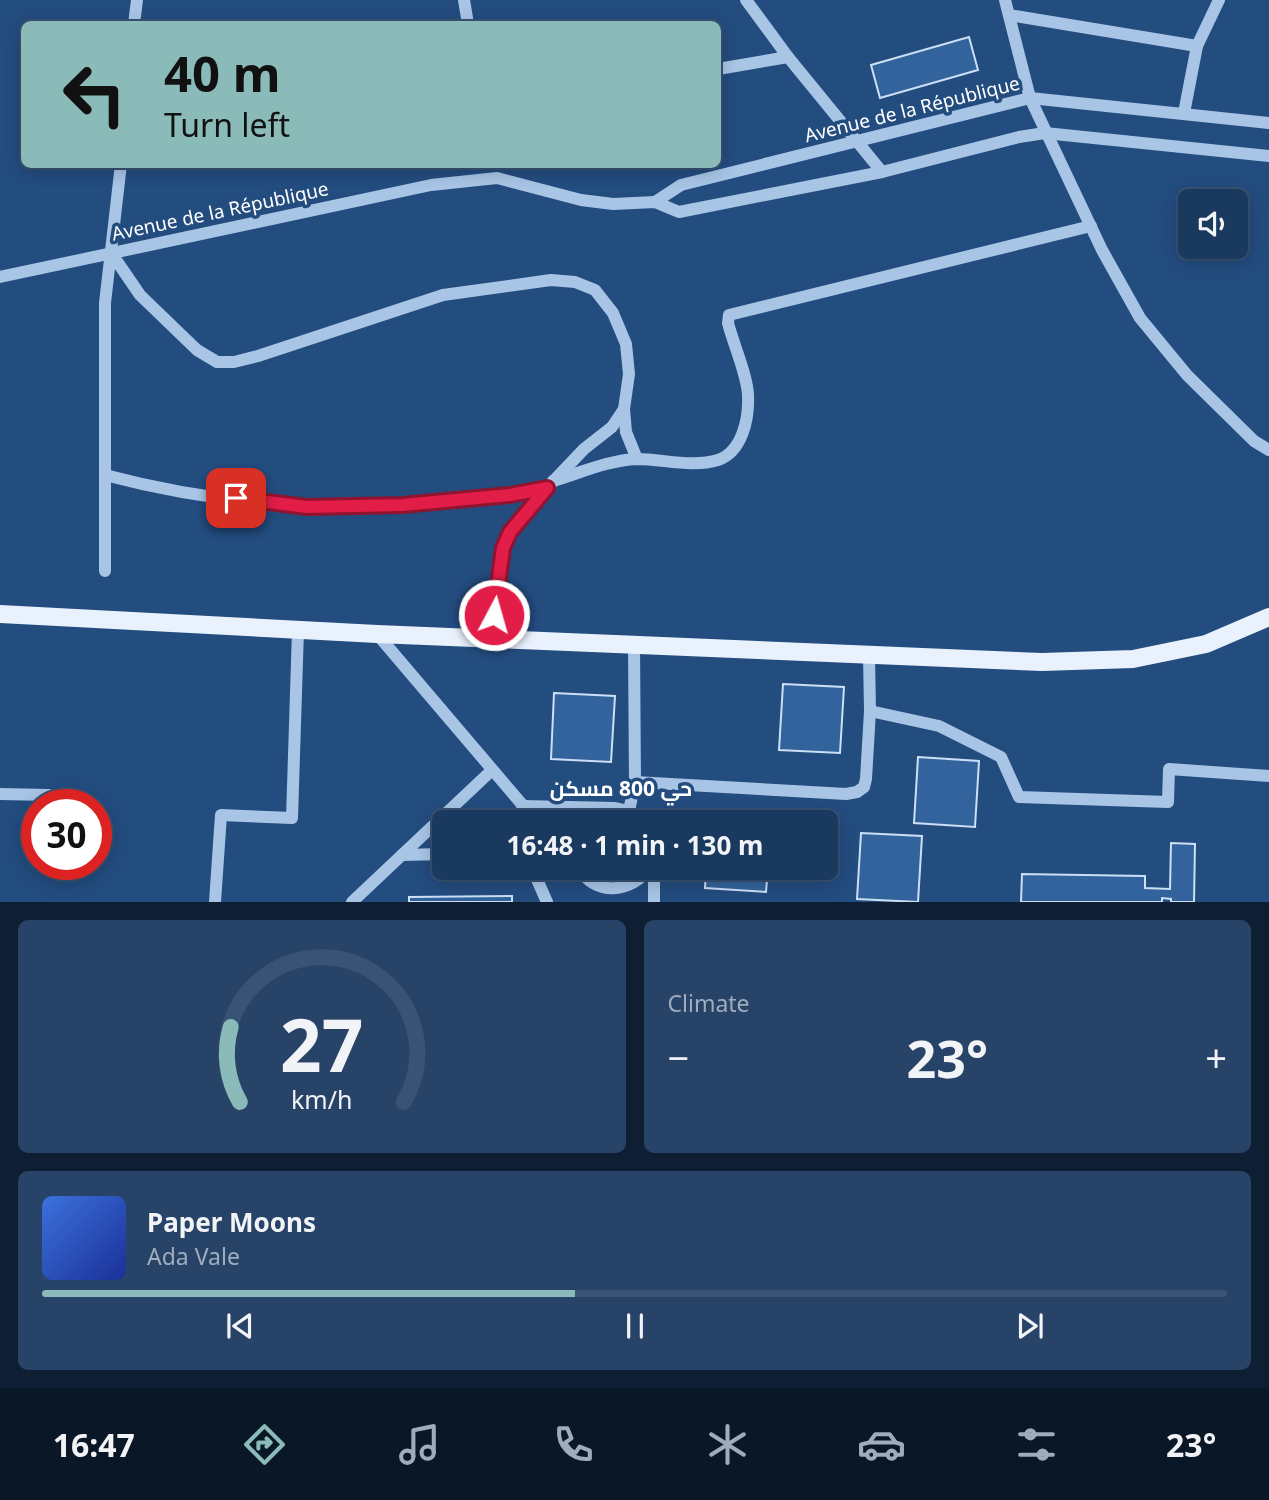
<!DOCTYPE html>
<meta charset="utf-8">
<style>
:root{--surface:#1a395f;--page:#274468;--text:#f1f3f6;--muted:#9facbd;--line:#385374;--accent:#8bbbb9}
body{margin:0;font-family:"Noto Sans",Cairo,sans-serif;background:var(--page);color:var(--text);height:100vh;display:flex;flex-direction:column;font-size:26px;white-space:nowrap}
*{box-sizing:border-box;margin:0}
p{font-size:23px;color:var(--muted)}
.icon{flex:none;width:38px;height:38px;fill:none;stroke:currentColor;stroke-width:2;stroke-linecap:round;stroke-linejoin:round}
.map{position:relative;height:902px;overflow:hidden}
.details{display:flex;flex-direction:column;gap:18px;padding:18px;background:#0e1f34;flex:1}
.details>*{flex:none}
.hud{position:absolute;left:21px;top:21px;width:700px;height:147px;border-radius:10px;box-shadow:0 4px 18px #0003,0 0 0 2px var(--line);background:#8bbbb9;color:#111;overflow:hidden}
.controls{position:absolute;left:1178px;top:189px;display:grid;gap:14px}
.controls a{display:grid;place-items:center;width:70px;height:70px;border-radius:10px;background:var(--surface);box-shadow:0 4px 18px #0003,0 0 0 2px var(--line);font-size:35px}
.speed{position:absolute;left:21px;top:789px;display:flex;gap:14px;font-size:35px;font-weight:700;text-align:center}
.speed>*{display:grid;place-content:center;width:91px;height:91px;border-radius:50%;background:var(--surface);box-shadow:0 4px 18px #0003,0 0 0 2px var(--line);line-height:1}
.speed .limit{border:10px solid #d22;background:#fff;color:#111}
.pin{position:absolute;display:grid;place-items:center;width:60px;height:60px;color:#fff;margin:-30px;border-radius:14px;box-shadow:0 4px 10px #0006}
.me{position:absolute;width:77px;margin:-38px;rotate:6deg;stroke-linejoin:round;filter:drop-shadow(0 0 5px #0008)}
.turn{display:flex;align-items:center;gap:24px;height:147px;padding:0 28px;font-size:32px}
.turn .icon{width:91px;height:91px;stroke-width:2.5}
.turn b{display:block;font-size:49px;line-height:60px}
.big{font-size:52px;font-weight:700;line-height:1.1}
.details .tile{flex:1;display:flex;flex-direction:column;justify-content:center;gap:10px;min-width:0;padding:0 24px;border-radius:10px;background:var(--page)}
.details .dial{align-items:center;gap:0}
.dial svg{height:182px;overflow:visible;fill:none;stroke:var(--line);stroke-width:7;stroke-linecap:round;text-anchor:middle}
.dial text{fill:var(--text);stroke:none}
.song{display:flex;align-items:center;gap:21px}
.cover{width:84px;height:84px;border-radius:10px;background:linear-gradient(135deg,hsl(220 70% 55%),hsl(230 70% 35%))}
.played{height:7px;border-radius:4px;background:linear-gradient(90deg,var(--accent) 45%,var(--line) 45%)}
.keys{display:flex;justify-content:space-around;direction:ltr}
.heat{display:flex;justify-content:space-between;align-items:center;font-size:38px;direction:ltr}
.details .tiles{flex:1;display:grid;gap:18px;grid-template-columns:1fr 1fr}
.tile:last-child{grid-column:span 2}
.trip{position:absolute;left:432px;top:810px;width:406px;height:70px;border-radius:10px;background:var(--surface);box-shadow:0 4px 18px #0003,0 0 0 2px var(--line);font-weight:700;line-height:70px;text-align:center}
.tab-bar{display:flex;height:112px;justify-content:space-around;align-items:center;background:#0a1726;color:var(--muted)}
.tab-bar .icon{width:49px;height:49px}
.tab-bar .active{color:var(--accent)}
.tab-bar b{font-size:32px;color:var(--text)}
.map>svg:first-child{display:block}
</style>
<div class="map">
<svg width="1269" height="902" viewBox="0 0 1269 902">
<rect width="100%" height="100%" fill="#234c7f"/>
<!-- building -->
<g fill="#33639c" stroke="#cbdff5" stroke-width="2">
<polygon points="969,37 978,70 880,98 871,65"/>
<polygon points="783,684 844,687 840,753 779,750"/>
<polygon points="554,693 615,696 611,762 551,759"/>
<polygon points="918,757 979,761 975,827 914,823"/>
<polygon points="861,833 922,836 918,902 857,899"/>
<polygon points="1171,843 1195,844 1194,902 1171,902 1171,899 1162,898 1162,902 1021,902 1022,874 1145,876 1145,888 1170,889"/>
<polygon points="706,868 768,868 766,892 705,888"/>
<polygon points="512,896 512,902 409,902 409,897"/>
</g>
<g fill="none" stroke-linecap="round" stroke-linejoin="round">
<!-- minor -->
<g stroke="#a8c5e6" stroke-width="12">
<polyline points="464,0 468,24"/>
<polyline points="746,0 788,57 882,172"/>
<polyline points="1005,0 1030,98 1102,250 1140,318 1187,375 1254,441 1269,450"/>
<polyline points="1009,15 1197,46"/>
<polyline points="134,24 137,0"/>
<polyline points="718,69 788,57"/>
<polyline points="1184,113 1197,46 1219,0"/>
<polyline points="655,202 681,185 1030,98 1269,123"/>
<polyline points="112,254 140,295 197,350 217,362 234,362 258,356 443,295 551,280 575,282 595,290 613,313 626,344 629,374 624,409 612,427 584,449 526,510 510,532 503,548 499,568 491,639"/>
<polyline points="0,277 431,185 497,178 581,200 613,204 655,202 679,212 882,172 1019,137 1045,133 1269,156"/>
<polyline points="624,409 626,432 637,459"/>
<path d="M105,475C248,513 402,517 547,488"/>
<path d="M553,481C580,473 609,460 637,459C663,459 692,468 718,460C742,452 749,419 748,396C748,377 733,343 728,323L729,315L1091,226"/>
<polyline points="105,571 105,303 121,164"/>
<polyline points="377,634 537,822"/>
<polyline points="870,711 939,726 1001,757 1019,797 1168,802 1169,769 1269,776"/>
<polyline points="635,782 846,794 857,792 864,787 866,779 870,711 869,655"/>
<polyline points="0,794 49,795"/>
<polyline points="522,806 615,808 629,811 645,822"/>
<polyline points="629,811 635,782 634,645"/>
<polyline points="584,822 589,817 605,810"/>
<polyline points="402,855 444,854"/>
<polyline points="532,868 547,902"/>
<path d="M579,868C596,898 632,892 650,868"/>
<polyline points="215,902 221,815 292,818 298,630"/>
<polyline points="352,902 491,771"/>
<polyline points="654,902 654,868"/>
</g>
<!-- major -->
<polyline stroke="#e9f1fd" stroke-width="18" points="0,614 377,634 1042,662 1133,659 1206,644 1269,617"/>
</g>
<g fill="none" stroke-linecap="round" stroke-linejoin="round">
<defs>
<polyline id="route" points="236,498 307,507 402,505 510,495 547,488 510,532 503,548 494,615"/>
</defs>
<!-- route casing -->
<use href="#route" stroke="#92132f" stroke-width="18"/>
<!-- route -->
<use href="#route" stroke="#e11d48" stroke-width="12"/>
</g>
<g text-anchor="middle" stroke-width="7" stroke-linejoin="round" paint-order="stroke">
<!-- street labels -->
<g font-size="19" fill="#fff" stroke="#234c7f">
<text transform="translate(912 109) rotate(-14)" y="7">Avenue de la République</text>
<text transform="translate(220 211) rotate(-12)" y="7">Avenue de la République</text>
</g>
<!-- neighbourhood labels -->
<g font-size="21" font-weight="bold" fill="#fff" stroke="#234c7f">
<text x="621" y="796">حي 800 مسكن</text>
</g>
</g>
</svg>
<div class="controls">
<a><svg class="icon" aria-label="sound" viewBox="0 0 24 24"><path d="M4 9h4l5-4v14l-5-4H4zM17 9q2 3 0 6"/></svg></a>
</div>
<div class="speed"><div class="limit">30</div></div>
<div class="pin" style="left:236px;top:498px;background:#d93025"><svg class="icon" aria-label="arrive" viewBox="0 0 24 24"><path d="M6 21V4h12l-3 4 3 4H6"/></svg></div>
<svg class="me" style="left:494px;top:615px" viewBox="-20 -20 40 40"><circle r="17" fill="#e11d48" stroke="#fff" stroke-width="3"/><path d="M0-11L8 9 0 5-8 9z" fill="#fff"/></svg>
<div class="trip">16:48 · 1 min · 130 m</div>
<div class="hud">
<div class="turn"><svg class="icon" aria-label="left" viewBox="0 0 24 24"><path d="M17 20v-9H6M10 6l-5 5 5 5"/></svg><div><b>40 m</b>Turn left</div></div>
</div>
</div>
<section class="details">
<div class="tiles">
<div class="tile dial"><svg viewBox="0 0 100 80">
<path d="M14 69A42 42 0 1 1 86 69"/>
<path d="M14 69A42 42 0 0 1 10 36" stroke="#8bbbb9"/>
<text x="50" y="56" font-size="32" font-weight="700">27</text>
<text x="50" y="72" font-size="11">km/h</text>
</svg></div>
<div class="tile"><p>Climate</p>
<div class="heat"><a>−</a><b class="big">23°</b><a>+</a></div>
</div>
<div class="tile">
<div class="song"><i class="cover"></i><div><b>Paper Moons</b><p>Ada Vale</p></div></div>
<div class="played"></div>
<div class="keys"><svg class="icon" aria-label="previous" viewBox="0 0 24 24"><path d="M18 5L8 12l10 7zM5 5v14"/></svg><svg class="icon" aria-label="pause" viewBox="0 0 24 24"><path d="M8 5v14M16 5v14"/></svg><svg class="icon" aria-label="next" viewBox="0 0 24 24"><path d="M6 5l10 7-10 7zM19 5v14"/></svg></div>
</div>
</div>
</section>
<nav class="tab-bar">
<b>16:47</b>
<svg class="icon active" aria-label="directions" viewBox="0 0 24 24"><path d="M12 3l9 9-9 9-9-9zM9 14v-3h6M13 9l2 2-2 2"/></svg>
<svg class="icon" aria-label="music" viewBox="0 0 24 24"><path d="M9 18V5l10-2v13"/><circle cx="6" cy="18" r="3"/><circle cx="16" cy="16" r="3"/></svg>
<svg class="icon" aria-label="phone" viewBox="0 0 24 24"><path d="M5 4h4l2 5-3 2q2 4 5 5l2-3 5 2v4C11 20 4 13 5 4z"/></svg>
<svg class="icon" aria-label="climate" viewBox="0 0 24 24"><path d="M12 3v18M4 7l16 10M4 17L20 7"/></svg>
<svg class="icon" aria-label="car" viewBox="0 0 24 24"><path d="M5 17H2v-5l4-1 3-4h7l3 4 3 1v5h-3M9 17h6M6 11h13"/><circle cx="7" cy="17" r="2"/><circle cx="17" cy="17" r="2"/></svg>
<svg class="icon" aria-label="filters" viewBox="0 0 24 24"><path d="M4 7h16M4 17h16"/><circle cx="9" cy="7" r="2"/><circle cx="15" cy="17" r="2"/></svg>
<b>23°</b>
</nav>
